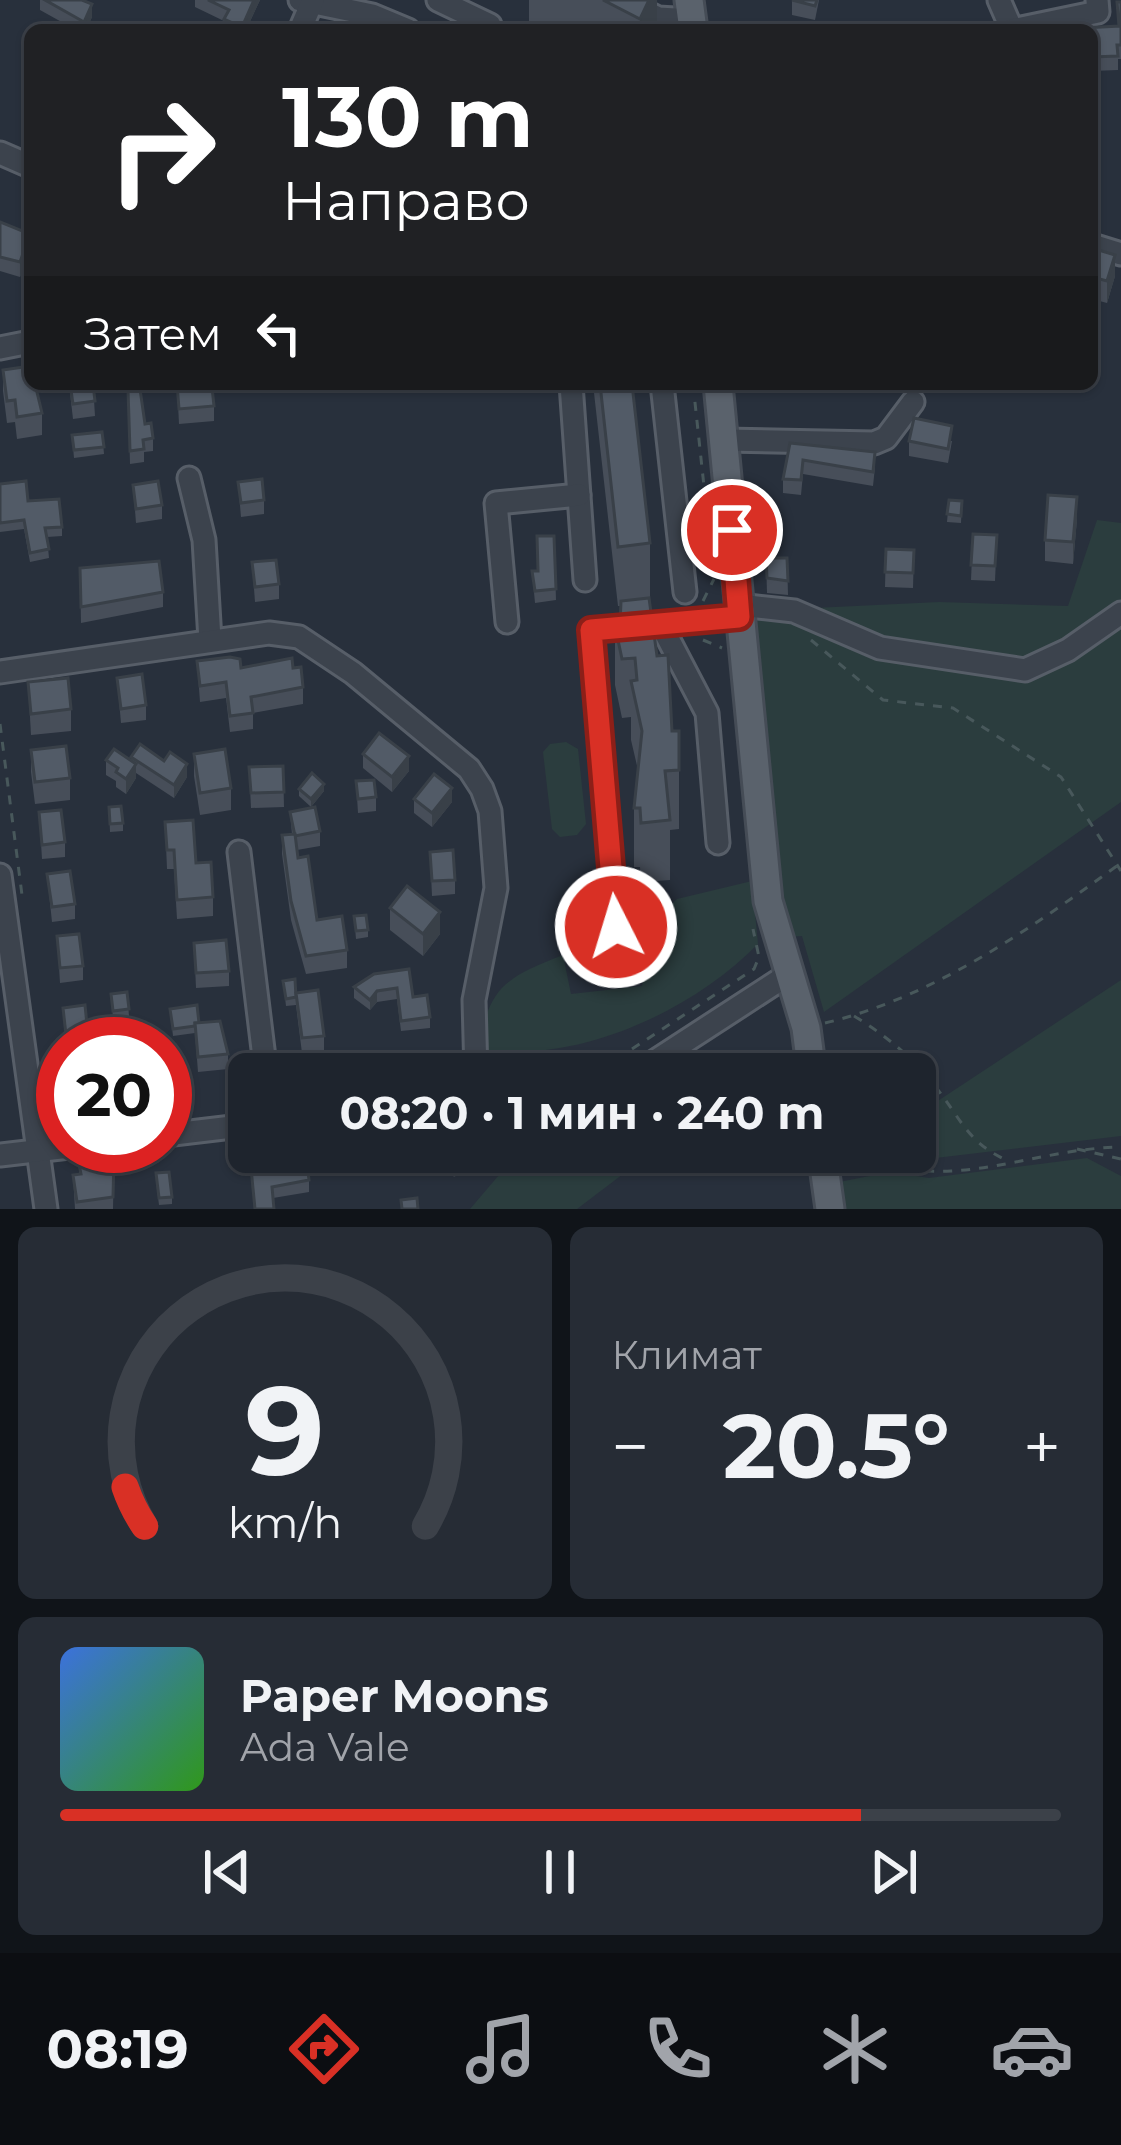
<!DOCTYPE html>
<html lang="ru">
<meta charset="utf-8">
<style>
:root{--surface:#1e242d;--page:#262c35;--text:#f1f3f6;--muted:#a1a4aa;--line:#3c4149;--accent:#d93025}
body{margin:0;font-family:Montserrat,sans-serif;background:var(--page);color:var(--text);height:100vh;display:flex;flex-direction:column;font-size:45px;white-space:nowrap}
*{box-sizing:border-box;margin:0}
p{font-size:39px;color:var(--muted)}
.icon{flex:none;width:66px;height:66px;fill:none;stroke:currentColor;stroke-width:2;stroke-linecap:round;stroke-linejoin:round}
.map{position:relative;height:1209px;overflow:hidden}
.side{display:flex;flex-direction:column;gap:18px;padding:18px;background:#101419;flex:1}
.side>*{flex:none}
.guide{position:absolute;left:24px;top:24px;width:1074px;height:366px;border-radius:18px;box-shadow:0 3px 9px #0004,0 0 0 3px var(--line);background:#202124;color:#fff;overflow:hidden}
.speed{position:absolute;left:36px;top:1017px;display:flex;gap:24px;font-size:60px;font-weight:700;text-align:center}
.speed>*{display:grid;place-content:center;width:156px;height:156px;border-radius:50%;background:var(--surface);box-shadow:0 3px 9px #0004,0 0 0 3px var(--line);line-height:1}
.speed .limit{border:18px solid #d22;background:#fff;color:#111}
.pin{position:absolute;display:grid;place-items:center;width:102px;height:102px;color:#fff;margin:-51px;border:6px solid #fff;border-radius:50%;box-shadow:0 3px 12px #0007}
.me{position:absolute;width:132px;margin:-66px;rotate:355deg;stroke-linejoin:round;filter:drop-shadow(0 0 9px #0008)}
.turn{display:flex;align-items:center;gap:42px;height:252px;padding:0 60px;font-size:54px}
.turn .icon{width:156px;height:156px;stroke-width:2.5}
.turn b{display:block;font-size:84px;line-height:102px}
.then{display:flex;align-items:center;height:114px;padding:0 60px;background:#0003;gap:24px;font-size:45px}
.big{font-size:90px;font-weight:700;line-height:1.1}
.side .widget{flex:1;display:flex;flex-direction:column;justify-content:center;gap:18px;min-width:0;padding:0 42px;border-radius:18px;background:var(--page)}
.side .dial{align-items:center;gap:0}
.dial svg{height:312px;overflow:visible;fill:none;stroke:var(--line);stroke-width:7;stroke-linecap:round;text-anchor:middle}
.dial text{fill:var(--text);stroke:none}
.song{display:flex;align-items:center;gap:36px}
.cover{width:144px;height:144px;border-radius:18px;background:linear-gradient(135deg,hsl(220 70% 55%),hsl(110 70% 35%))}
.played{height:12px;border-radius:6px;background:linear-gradient(90deg,var(--accent) 80%,var(--line) 80%)}
.keys{display:flex;justify-content:space-around;direction:ltr}
.heat{display:flex;justify-content:space-between;align-items:center;font-size:66px;direction:ltr}
.side .tiles{flex:1;display:grid;gap:18px;grid-template-columns:1fr 1fr}
.widget:last-child{grid-column:span 2}
.trip{position:absolute;left:228px;top:1053px;width:708px;height:120px;border-radius:18px;background:var(--surface);box-shadow:0 3px 9px #0004,0 0 0 3px var(--line);font-weight:700;line-height:120px;text-align:center}
.tabs{display:flex;height:192px;justify-content:space-around;align-items:center;background:#0c0e12;color:var(--muted)}
.tabs .icon{width:84px;height:84px}
.tabs .selected{color:var(--accent)}
.tabs b{font-size:54px;color:var(--text)}
.map>svg:first-child{display:block}
</style>
<div class="map">
<svg width="1121" height="1209" viewBox="0 0 1121 1209">
<rect width="100%" height="100%" fill="#28303c"/>
<!-- green -->
<g fill="#2b3d3e">
<polygon points="1097,520 1121,523 1121,802 824,1012 802,936 787,937 772,866 753,611 939,602 1068,606"/>
<polygon points="566,742 578,749 586,824 577,835 560,837 552,829 543,752 550,744"/>
<path d="M752,881L758,944C691,1012 576,1065 479,1049C488,986 507,977 563,955L571,994L642,986L659,915L677,899Z"/>
<polygon points="1121,980 1121,1136 910,1161 881,1159 872,1152 915,1152 915,1116"/>
<polygon points="499,1152 652,1152 577,1209 470,1209 499,1175"/>
<polygon points="1087,1158 1121,1176 1121,1209 842,1209 839,1182 890,1172 929,1178"/>
</g>
<g fill="none" stroke-linecap="round" stroke-linejoin="round">
<defs>
<g id="minor">
<polyline points="300,0 372,15 408,30"/>
<polyline points="438,0 490,25"/>
<polyline points="622,0 658,18 693,20"/>
<polyline points="999,0 1012,30"/>
<polyline points="300,30 313,0"/>
<polyline points="1012,30 1098,12 1097,0"/>
<polyline points="0,153 30,166"/>
<polyline points="1092,245 1121,254"/>
<polyline points="0,348 30,342"/>
<polyline points="571,384 585,580"/>
<polyline points="662,384 685,592"/>
<polyline points="724,440 874,443 886,438 913,402"/>
<polyline points="189,478 204,540 210,640"/>
<polyline points="739,605 794,611 880,648 1025,670 1068,650 1121,613"/>
<polyline points="507,622 496,503 579,495"/>
<polyline points="661,625 707,713 718,843"/>
<polyline points="0,672 269,633 299,637 353,673 469,769 482,789 490,811 496,888 474,1000 476,1074"/>
<polyline points="239,852 266,1074"/>
<polyline points="0,875 46,1209"/>
<polyline points="620,969 591,630 739,617"/>
<polyline points="610,1074 649,1065 789,974"/>
<polyline points="165,1135 249,1125"/>
<polyline points="0,1155 78,1146"/>
</g>
<g id="major">
<polyline points="689,0 693,30"/>
<polyline points="718,384 768,901 806,1028 812,1074"/>
<polyline points="822,1152 830,1209"/>
</g>
</defs>
<!-- minor casing -->
<use href="#minor" stroke="#575e68" stroke-width="27"/>
<!-- major casing -->
<use href="#major" stroke="#454c56" stroke-width="33"/>
<!-- path -->
<g stroke="#48585b" stroke-width="3" stroke-dasharray="9 9" stroke-linecap="butt">
<polyline points="693,384 713,570"/>
<polyline points="703,601 714,579"/>
<polyline points="703,640 722,648"/>
<polyline points="811,640 883,700 953,708 1061,777 1121,871"/>
<polyline points="0,724 22,895"/>
<path d="M854,1016C885,1035 911,1056 934,1085C959,1115 966,1141 1004,1159"/>
<path d="M825,1023C935,997 1031,928 1121,863"/>
<polyline points="632,1049 754,969 759,957 753,929"/>
<polyline points="497,1074 595,1062"/>
<polyline points="1077,1149 1121,1159"/>
<path d="M846,1152L856,1170C890,1164 918,1173 951,1171C1008,1168 1061,1148 1121,1147"/>
</g>
<!-- minor -->
<use href="#minor" stroke="#3c434d" stroke-width="21"/>
<!-- major -->
<use href="#major" stroke="#5a626c" stroke-width="27"/>
</g>
<!-- wall -->
<g fill="#474e59">
<polygon points="40,0 82,0 92,17 86,30 76,30 40,10"/>
<polygon points="195,0 260,0 246,30 224,30 224,21 195,7"/>
<polygon points="529,0 657,0 657,30 543,30 529,23"/>
<polygon points="792,0 819,0 815,20 792,15"/>
<polygon points="1117,2 1121,2 1121,59 1118,59 1118,70 1092,71 1092,30 1118,26"/>
<polygon points="0,222 30,234 30,251 20,277 0,271"/>
<polygon points="1092,248 1115,276 1107,303 1092,299"/>
<polygon points="3,370 42,413 42,435 17,439 15,422 7,423 3,391"/>
<polygon points="69,384 93,384 95,416 73,419"/>
<polygon points="177,384 204,387 214,406 214,421 179,424"/>
<polygon points="593,384 632,384 650,543 650,603 657,656 672,731 679,731 679,829 670,830 670,880 641,882 640,867 634,867 634,808 638,770 631,740 631,717 622,718 615,685 615,626 620,625 621,606 618,606"/>
<polygon points="924,384 954,384 952,391 924,388"/>
<polygon points="128,390 153,438 153,451 144,452 144,462 130,464"/>
<polygon points="102,432 104,454 74,458 72,435"/>
<polygon points="909,441 952,441 948,463 909,456"/>
<polygon points="790,443 875,467 873,486 803,474 801,495 783,493 783,479"/>
<polygon points="238,482 264,500 264,514 241,517"/>
<polygon points="0,484 28,501 62,527 62,536 47,537 49,558 30,562 24,529 0,532"/>
<polygon points="133,485 162,505 162,519 136,523"/>
<polygon points="949,500 962,501 961,523 947,522"/>
<polygon points="1077,519 1073,564 1045,561 1045,540"/>
<polygon points="973,534 997,535 995,581 971,580"/>
<polygon points="554,536 556,600 535,603 532,571 537,571"/>
<polygon points="886,549 914,550 913,588 885,587"/>
<polygon points="766,558 787,558 788,595 767,593"/>
<polygon points="252,562 279,584 279,599 255,602"/>
<polygon points="80,568 163,592 163,607 81,623"/>
<polygon points="197,661 241,668 293,668 303,687 303,704 253,713 253,729 230,732 226,698 200,702"/>
<polygon points="117,678 146,705 146,720 121,723"/>
<polygon points="28,682 71,709 71,731 31,735"/>
<polygon points="31,750 70,778 70,800 35,804 31,772"/>
<polygon points="194,754 231,788 231,810 200,815 194,776"/>
<polygon points="363,754 409,771 392,792 363,768"/>
<polygon points="131,757 187,777 174,798 136,773 136,778 126,794 116,787 116,781 106,775 106,760 131,760"/>
<polygon points="283,766 284,807 251,808 249,767"/>
<polygon points="356,781 376,797 376,811 358,813"/>
<polygon points="299,789 324,791 311,807 299,796"/>
<polygon points="414,799 452,802 432,827 414,813"/>
<polygon points="109,807 123,823 123,831 110,832"/>
<polygon points="39,812 65,842 65,857 42,859"/>
<polygon points="290,812 320,831 320,846 297,850 298,858 317,920 347,950 347,968 306,974 291,920 282,854 282,835 292,834"/>
<polygon points="165,822 213,897 213,916 177,919 174,869 167,869"/>
<polygon points="430,852 455,880 455,894 432,896"/>
<polygon points="47,874 75,904 75,919 52,922"/>
<polygon points="390,908 440,934 423,956 390,930"/>
<polygon points="354,916 368,930 368,937 356,939"/>
<polygon points="57,936 83,966 83,980 60,983"/>
<polygon points="194,943 229,971 229,986 196,988"/>
<polygon points="374,974 413,997 430,1017 430,1028 401,1031 397,999 377,1002 370,1010 354,998 354,987"/>
<polygon points="283,981 297,993 324,1036 324,1050 302,1053 296,1005 286,1006"/>
<polygon points="127,992 129,1016 113,1018 111,994"/>
<polygon points="170,1009 199,1023 228,1054 228,1069 198,1072 195,1033 173,1036"/>
<polygon points="380,1152 408,1152 408,1173 382,1175"/>
<polygon points="441,1152 470,1152 470,1167 454,1177 441,1158"/>
<polygon points="250,1158 309,1180 309,1192 273,1198 274,1209 254,1209"/>
<polygon points="114,1160 113,1209 75,1209 73,1175 79,1174 79,1164"/>
<polygon points="156,1181 172,1197 172,1204 159,1205"/>
</g>
<!-- shaded-wall -->
<g fill="#394048">
<polygon points="254,0 260,0 246,30 242,30"/>
<polygon points="649,0 657,0 657,30 640,30 640,19"/>
<polygon points="92,4 92,17 86,30 84,30 84,22"/>
<polygon points="30,237 30,251 20,277 20,262"/>
<polygon points="1115,255 1115,276 1107,303 1107,281"/>
<polygon points="1077,497 1077,519 1073,564 1073,542"/>
<polygon points="409,756 409,771 392,792 392,777"/>
<polygon points="136,764 136,778 126,794 126,779"/>
<polygon points="187,764 187,777 174,798 174,785"/>
<polygon points="324,784 324,791 311,807 311,799"/>
<polygon points="452,788 452,802 432,827 432,813"/>
<polygon points="440,912 440,934 423,956 423,934"/>
<polygon points="377,991 377,1002 370,1010 370,1000"/>
<polygon points="470,1152 470,1167 454,1177 454,1163"/>
</g>
<!-- building -->
<g fill="#525b67" stroke="#394048" stroke-width="3">
<polygon points="45,0 82,0 92,4 84,22"/>
<polygon points="208,0 254,0 242,27 224,19 229,10"/>
<polygon points="603,0 649,0 640,19"/>
<polygon points="792,0 817,0 815,6"/>
<polygon points="1117,2 1121,2 1121,45 1117,45 1118,56 1092,57 1092,30 1044,30 1119,26"/>
<polygon points="0,222 30,234 20,262 0,257"/>
<polygon points="1092,248 1115,255 1107,281 1092,277"/>
<polygon points="30,366 30,384 35,384 42,413 17,417 15,400 7,401 3,370"/>
<polygon points="70,384 93,384 95,401 73,404"/>
<polygon points="177,384 203,384 204,387 212,387 214,406 179,409"/>
<polygon points="600,384 632,384 650,543 618,547"/>
<polygon points="140,389 145,424 151,423 153,438 143,440 144,449 130,451 128,390"/>
<polygon points="914,418 952,426 948,449 909,441"/>
<polygon points="102,432 104,447 74,450 72,435"/>
<polygon points="790,443 875,452 873,472 803,460 801,480 783,479"/>
<polygon points="262,479 264,500 241,503 238,482"/>
<polygon points="26,481 28,501 59,499 62,527 45,528 49,549 30,553 24,520 0,523 0,484"/>
<polygon points="158,481 162,505 136,509 133,485"/>
<polygon points="1048,495 1077,497 1073,542 1045,540"/>
<polygon points="949,500 962,501 961,516 947,514"/>
<polygon points="973,534 997,535 995,566 971,565"/>
<polygon points="537,536 554,536 556,589 535,591 532,571 538,571"/>
<polygon points="886,549 914,550 913,573 885,572"/>
<polygon points="766,558 787,558 788,581 767,578"/>
<polygon points="276,560 279,584 255,587 252,562"/>
<polygon points="159,561 163,592 81,607 80,568"/>
<polygon points="649,598 657,656 668,655 672,731 679,731 679,770 665,771 670,820 641,823 640,808 634,808 642,731 631,681 637,680 635,658 622,659 615,626 620,625 621,601"/>
<polygon points="230,657 240,659 241,668 292,658 293,668 301,667 303,687 251,697 253,713 230,716 226,682 200,686 197,661"/>
<polygon points="142,674 146,705 121,709 117,678"/>
<polygon points="68,678 71,709 31,714 28,682"/>
<polygon points="379,733 409,756 392,777 363,754"/>
<polygon points="140,744 164,761 170,752 187,764 174,785 131,757"/>
<polygon points="66,746 70,778 35,782 31,750"/>
<polygon points="114,749 136,764 126,779 116,772 118,768 106,760"/>
<polygon points="225,749 231,788 200,793 194,754"/>
<polygon points="283,766 284,792 251,793 249,767"/>
<polygon points="312,773 324,784 311,799 299,789"/>
<polygon points="434,774 452,788 432,813 414,799"/>
<polygon points="374,780 376,797 358,799 356,781"/>
<polygon points="121,806 123,823 110,824 109,807"/>
<polygon points="315,807 320,831 295,836 290,812"/>
<polygon points="61,810 65,842 42,845 39,812"/>
<polygon points="193,820 196,863 211,862 213,897 177,900 174,850 167,850 165,822"/>
<polygon points="295,834 298,858 308,856 317,920 342,916 347,950 306,956 291,901 282,835"/>
<polygon points="453,850 455,880 432,881 430,852"/>
<polygon points="70,871 75,904 52,907 47,874"/>
<polygon points="407,886 440,912 423,934 390,908"/>
<polygon points="366,915 368,930 356,931 354,916"/>
<polygon points="79,934 83,966 60,968 57,936"/>
<polygon points="226,940 229,971 196,973 194,943"/>
<polygon points="409,969 413,997 427,995 430,1017 401,1021 397,988 377,991 370,1000 354,987 374,974"/>
<polygon points="295,979 296,997 286,999 283,981"/>
<polygon points="318,990 324,1036 302,1038 296,993"/>
<polygon points="127,992 129,1009 113,1011 111,994"/>
<polygon points="85,1005 89,1044 67,1044 63,1008"/>
<polygon points="197,1005 199,1023 195,1023 195,1026 173,1029 170,1009"/>
<polygon points="220,1021 228,1054 198,1057 195,1023"/>
<polygon points="158,1035 159,1044 124,1044 124,1040"/>
<polygon points="381,1152 408,1152 408,1158 382,1161"/>
<polygon points="447,1152 470,1152 454,1163"/>
<polygon points="306,1153 309,1180 272,1187 274,1209 255,1209 250,1158"/>
<polygon points="114,1160 113,1197 77,1202 73,1175 81,1174 79,1164"/>
<polygon points="169,1172 172,1197 159,1198 156,1173"/>
<polygon points="417,1198 418,1209 402,1209 401,1200"/>
</g>
<g fill="none" stroke-linecap="round" stroke-linejoin="round">
<defs>
<polyline id="route" points="616,927 591,630 739,617 732,530"/>
</defs>
<!-- route casing -->
<use href="#route" stroke="#8d1f18" stroke-width="30"/>
<!-- route -->
<use href="#route" stroke="#d93025" stroke-width="21"/>
</g>
</svg>
<div class="speed"><div class="limit">20</div></div>
<div class="pin" style="left:732px;top:530px;background:#d93025"><svg class="icon" aria-label="arrive" viewBox="0 0 24 24"><path d="M6 21V4h12l-3 4 3 4H6"/></svg></div>
<svg class="me" style="left:616px;top:927px" viewBox="-20 -20 40 40"><circle r="17" fill="#d93025" stroke="#fff" stroke-width="3"/><path d="M0-11L8 9 0 5-8 9z" fill="#fff"/></svg>
<div class="trip">08:20 · 1 мин · 240 m</div>
<div class="guide">
<div class="turn"><svg class="icon" aria-label="right" viewBox="0 0 24 24"><path d="M7 20v-9h11M14 6l5 5-5 5"/></svg><div><b>130 m</b>Направо</div></div>
<div class="then">Затем<svg class="icon" aria-label="left" viewBox="0 0 24 24"><path d="M17 20v-9H6M10 6l-5 5 5 5"/></svg></div>
</div>
</div>
<section class="side">
<div class="tiles">
<div class="widget dial"><svg viewBox="0 0 100 80">
<path d="M14 69A42 42 0 1 1 86 69"/>
<path d="M14 69A42 42 0 0 1 9 59" stroke="#d93025"/>
<text x="50" y="56" font-size="32" font-weight="700">9</text>
<text x="50" y="72" font-size="11">km/h</text>
</svg></div>
<div class="widget"><p>Климат</p>
<div class="heat"><a>−</a><b class="big">20.5°</b><a>+</a></div>
</div>
<div class="widget">
<div class="song"><i class="cover"></i><div><b>Paper Moons</b><p>Ada Vale</p></div></div>
<div class="played"></div>
<div class="keys"><svg class="icon" aria-label="previous" viewBox="0 0 24 24"><path d="M18 5L8 12l10 7zM5 5v14"/></svg><svg class="icon" aria-label="pause" viewBox="0 0 24 24"><path d="M8 5v14M16 5v14"/></svg><svg class="icon" aria-label="next" viewBox="0 0 24 24"><path d="M6 5l10 7-10 7zM19 5v14"/></svg></div>
</div>
</div>
</section>
<nav class="tabs">
<b>08:19</b>
<svg class="icon selected" aria-label="directions" viewBox="0 0 24 24"><path d="M12 3l9 9-9 9-9-9zM9 14v-3h6M13 9l2 2-2 2"/></svg>
<svg class="icon" aria-label="music" viewBox="0 0 24 24"><path d="M9 18V5l10-2v13"/><circle cx="6" cy="18" r="3"/><circle cx="16" cy="16" r="3"/></svg>
<svg class="icon" aria-label="phone" viewBox="0 0 24 24"><path d="M5 4h4l2 5-3 2q2 4 5 5l2-3 5 2v4C11 20 4 13 5 4z"/></svg>
<svg class="icon" aria-label="climate" viewBox="0 0 24 24"><path d="M12 3v18M4 7l16 10M4 17L20 7"/></svg>
<svg class="icon" aria-label="car" viewBox="0 0 24 24"><path d="M5 17H2v-5l4-1 3-4h7l3 4 3 1v5h-3M9 17h6M6 11h13"/><circle cx="7" cy="17" r="2"/><circle cx="17" cy="17" r="2"/></svg>
</nav>
